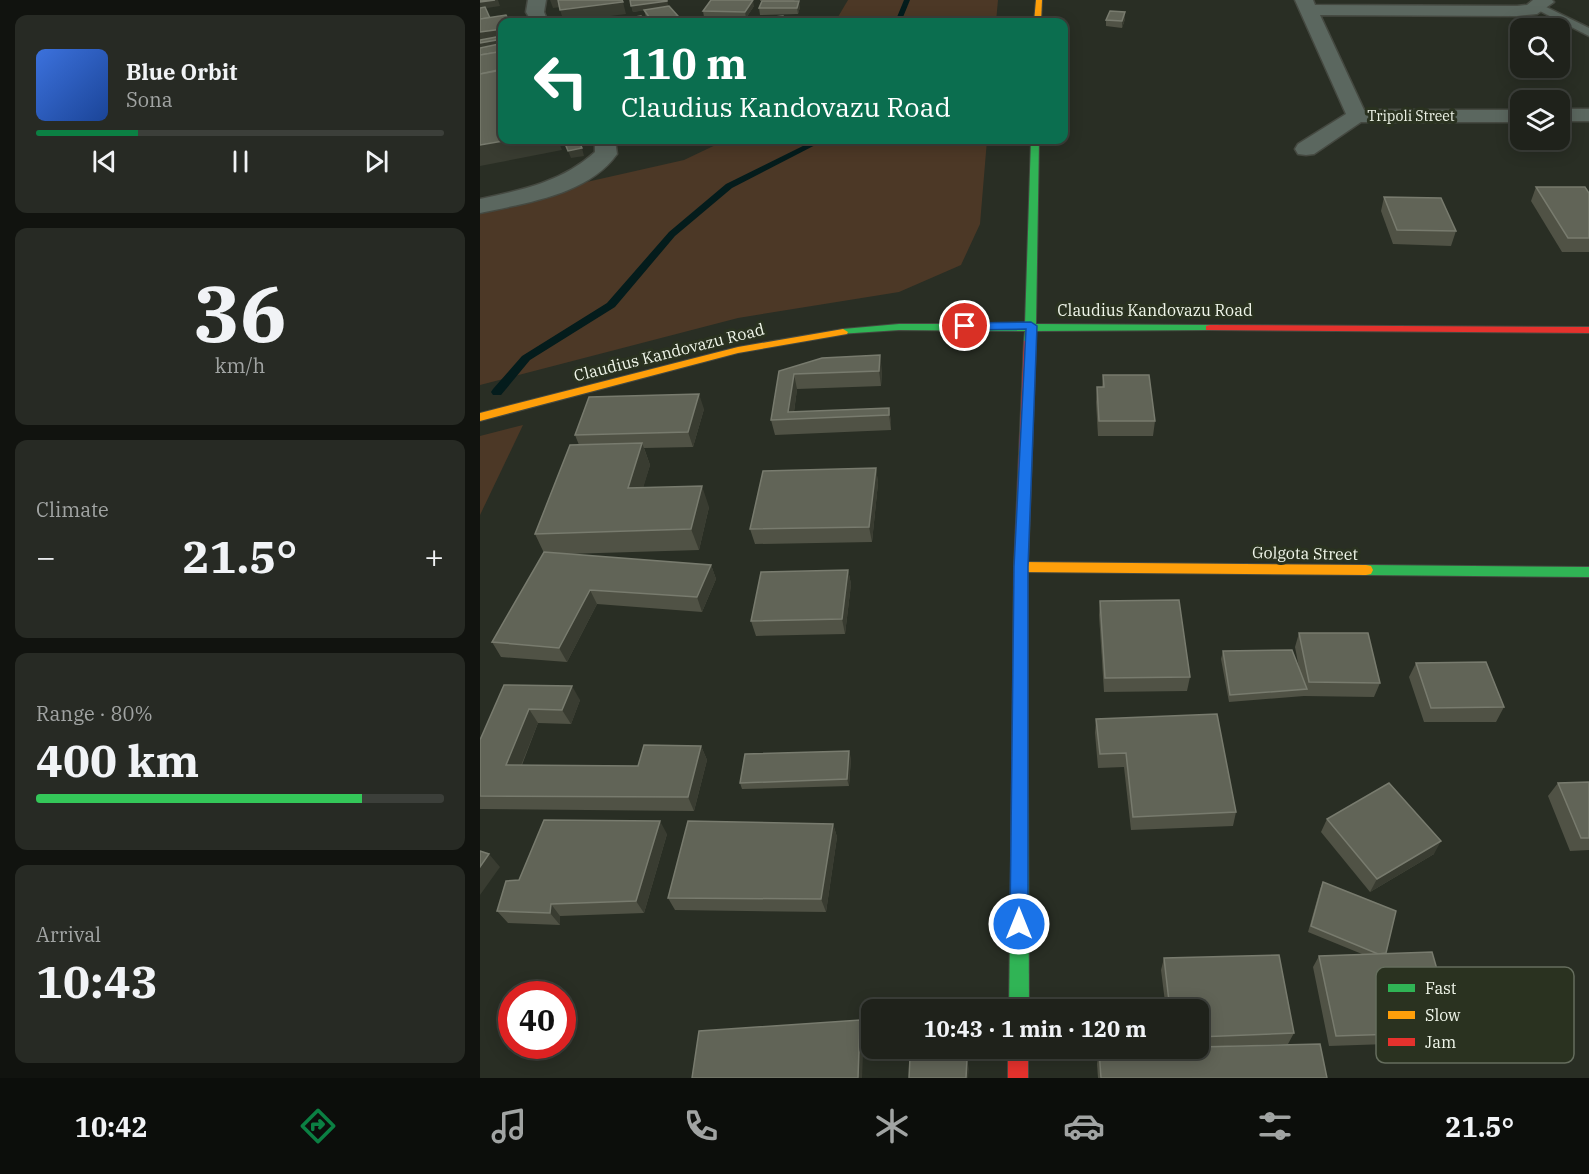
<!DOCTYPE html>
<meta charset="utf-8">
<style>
:root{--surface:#1f221b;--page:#272a24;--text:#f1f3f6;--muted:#a1a4a3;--line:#3c3f3a;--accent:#0b8043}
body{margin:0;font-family:"IBM Plex Serif",serif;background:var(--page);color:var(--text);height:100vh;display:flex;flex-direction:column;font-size:22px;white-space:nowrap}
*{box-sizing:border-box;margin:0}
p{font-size:20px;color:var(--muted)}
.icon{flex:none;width:33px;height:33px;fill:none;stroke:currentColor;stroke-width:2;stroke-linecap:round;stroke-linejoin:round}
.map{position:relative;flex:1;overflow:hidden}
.details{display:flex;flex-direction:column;gap:15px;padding:15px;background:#11130f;width:480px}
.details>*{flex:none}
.hud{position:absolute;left:18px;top:18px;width:570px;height:126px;border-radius:12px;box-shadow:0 3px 15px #0003,0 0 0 2px var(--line);background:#0b6e4f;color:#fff;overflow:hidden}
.controls{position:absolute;left:1030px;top:18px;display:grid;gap:12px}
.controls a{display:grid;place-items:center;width:60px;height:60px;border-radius:12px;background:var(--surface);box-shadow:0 3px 15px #0003,0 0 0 2px var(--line);font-size:30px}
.speed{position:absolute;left:18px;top:981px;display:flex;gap:12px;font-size:30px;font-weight:700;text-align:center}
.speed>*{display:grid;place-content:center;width:78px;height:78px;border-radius:50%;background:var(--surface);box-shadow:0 3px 15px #0003,0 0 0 2px var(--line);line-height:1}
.speed .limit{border:9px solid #d22;background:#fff;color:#111}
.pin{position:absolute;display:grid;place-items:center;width:51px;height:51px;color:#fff;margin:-26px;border:3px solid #fff;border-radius:50%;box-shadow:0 2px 6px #0007}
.me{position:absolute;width:66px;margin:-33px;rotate:0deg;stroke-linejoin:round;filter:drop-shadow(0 0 4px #0008)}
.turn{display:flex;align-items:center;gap:21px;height:126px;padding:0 24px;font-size:27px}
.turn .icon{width:78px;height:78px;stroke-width:2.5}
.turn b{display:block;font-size:42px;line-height:51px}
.big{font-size:45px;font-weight:700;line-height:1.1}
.details .widget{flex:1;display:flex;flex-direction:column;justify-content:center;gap:9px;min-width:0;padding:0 21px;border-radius:12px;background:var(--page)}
.details .dial{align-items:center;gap:0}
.dial b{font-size:78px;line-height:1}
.song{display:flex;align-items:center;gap:18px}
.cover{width:72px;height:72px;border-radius:9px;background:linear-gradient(135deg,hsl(220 70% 55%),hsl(220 70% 35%))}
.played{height:6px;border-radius:3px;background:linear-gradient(90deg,var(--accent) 25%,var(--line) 25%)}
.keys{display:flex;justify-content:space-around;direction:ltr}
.heat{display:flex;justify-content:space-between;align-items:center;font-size:33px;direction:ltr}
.charge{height:9px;border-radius:4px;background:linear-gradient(90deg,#34c759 80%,var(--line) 0)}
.trip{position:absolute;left:381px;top:999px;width:348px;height:60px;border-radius:12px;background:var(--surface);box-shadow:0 3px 15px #0003,0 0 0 2px var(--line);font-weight:700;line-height:60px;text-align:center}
.tab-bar{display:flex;height:96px;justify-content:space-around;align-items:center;background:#0c0e0b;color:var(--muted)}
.tab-bar .icon{width:42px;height:42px}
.tab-bar .on{color:var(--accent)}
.tab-bar b{font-size:27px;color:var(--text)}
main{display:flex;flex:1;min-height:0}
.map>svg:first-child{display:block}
</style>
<main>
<section class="details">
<div class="widget">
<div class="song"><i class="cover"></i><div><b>Blue Orbit</b><p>Sona</p></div></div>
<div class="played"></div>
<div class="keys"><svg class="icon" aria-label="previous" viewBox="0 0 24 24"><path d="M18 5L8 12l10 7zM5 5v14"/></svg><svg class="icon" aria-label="pause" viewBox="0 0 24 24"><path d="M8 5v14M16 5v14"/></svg><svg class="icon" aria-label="next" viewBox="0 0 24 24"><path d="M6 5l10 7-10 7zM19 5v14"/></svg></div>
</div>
<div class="widget dial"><b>36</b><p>km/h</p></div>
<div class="widget"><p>Climate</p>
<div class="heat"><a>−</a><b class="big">21.5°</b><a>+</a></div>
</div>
<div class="widget"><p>Range · 80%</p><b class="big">400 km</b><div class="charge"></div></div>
<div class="widget"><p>Arrival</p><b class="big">10:43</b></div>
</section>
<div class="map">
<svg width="1109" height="1078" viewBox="0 0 1109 1078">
<rect width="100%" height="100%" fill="#292e24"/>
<!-- green -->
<g fill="#4c3826">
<polygon points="368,0 518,0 516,22 355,22"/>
<polygon points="246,140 507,140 500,224 481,265 419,292 258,318 0,385 0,206 204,160"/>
<polygon points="43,425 0,515 0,436"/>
</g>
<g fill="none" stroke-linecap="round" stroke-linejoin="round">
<!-- stream -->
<g fill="#041c1c" fill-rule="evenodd">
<polygon points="424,0 430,0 421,22 415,22"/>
<polygon points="335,140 345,140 252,188 195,236 135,307 50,360 21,395 13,395 11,392 13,389 42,356 127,303 189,232 246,184"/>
</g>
<defs>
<polygon id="lane" points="1060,4 1109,28 1109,36 1056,9 1056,5"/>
<g id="street">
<polygon points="48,0 66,0 64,12 68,22 52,22 46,12"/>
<polygon points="815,0 833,0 835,5 1037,6 1047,5 1053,0 1072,0 1074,2 1057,14 1037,16 840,15 884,110 1041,110 1041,122 881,122 834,154 826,155 818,154 815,149 818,144 866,114"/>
<rect x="1080" y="109" width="29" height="12"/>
<path d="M115,140H135L137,154C108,195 45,203 0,213V199C42,190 82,182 115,152Z"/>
</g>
<g id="fast">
<polygon points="551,140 559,140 556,324 730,325 734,326 734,330 556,331 556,341 550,344 544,341 545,331 419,330 359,334 358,332 363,329 419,324 545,324"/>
<polygon points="886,565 1109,567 1109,577 886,575 881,574 879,570 881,566"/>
<polygon points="540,769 546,771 548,776 549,1010 529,1010 532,776 534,771"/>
</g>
<g id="slow">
<polygon points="556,0 562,0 561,22 554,22"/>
<polygon points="363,329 368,332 367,334 258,353 0,421 0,413 258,347"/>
<polygon points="541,562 886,565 891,566 893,570 891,574 886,575 541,572 536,571 534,567 536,563"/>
</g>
<g id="jam">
<polygon points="730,325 1109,327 1109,333 726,330 726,326"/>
<polygon points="550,338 556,341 548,567 548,776 546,781 540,783 534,781 532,776 534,567 544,341"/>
<rect x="528" y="1048" width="20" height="30"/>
</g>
</defs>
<!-- lane casing -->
<use href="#lane" stroke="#454941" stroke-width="3"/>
<!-- street casing -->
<use href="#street" stroke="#454941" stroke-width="3"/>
<!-- fast casing -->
<use href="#fast" stroke="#454941" stroke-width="2"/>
<!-- slow casing -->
<use href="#slow" stroke="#454941" stroke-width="2"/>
<!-- jam casing -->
<use href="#jam" stroke="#454941" stroke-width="2"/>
<!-- lane -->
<use href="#lane" fill="#5b675f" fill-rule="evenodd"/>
<!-- street -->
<use href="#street" fill="#5b675f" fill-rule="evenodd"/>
<!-- fast -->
<use href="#fast" fill="#30b455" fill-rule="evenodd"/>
<!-- slow -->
<use href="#slow" fill="#ff9f0a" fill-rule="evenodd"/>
<!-- jam -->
<use href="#jam" fill="#e5322d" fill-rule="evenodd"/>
</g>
<!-- wall -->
<g fill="#505245">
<polygon points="150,0 188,6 198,16 170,22 166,17 164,10 153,12"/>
<polygon points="280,0 315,0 314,1 320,7 318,14 280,15 279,8 286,1 280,1"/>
<polygon points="274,6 266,18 224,17 223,11"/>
<polygon points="645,19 642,28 626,26 626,20"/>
<polygon points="1056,187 1109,193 1109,252 1082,252 1051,201"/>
<polygon points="904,197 976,231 971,246 913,244 901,211"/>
<polygon points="402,370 401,386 317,389 314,412 409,408 411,423 411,430 295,435 291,420 299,371"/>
<polygon points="623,375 675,421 673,436 618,436 616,402 617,387 622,387"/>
<polygon points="224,409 213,447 164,448 170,465 163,487 229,507 219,550 86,554 231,565 236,579 222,612 117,604 87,662 21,657 12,642 64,553 55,534 99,445 95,435"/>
<polygon points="396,468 398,483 392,542 275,544 270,529"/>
<polygon points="368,570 371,584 365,634 276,636 271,621"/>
<polygon points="620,601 710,677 707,691 624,692 619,615"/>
<polygon points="819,633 900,683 894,697 824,696 749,702 741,659 743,651 819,668 815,647"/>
<polygon points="936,663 1024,707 1016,722 944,722 929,677"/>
<polygon points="24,685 100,700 91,724 58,723 42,765 158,766 221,746 227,760 214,811 0,809 0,740"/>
<polygon points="616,719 756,812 753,826 651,830 644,767 618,768 615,733"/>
<polygon points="371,758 369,786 262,789 260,783"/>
<polygon points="1109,782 1109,850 1090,851 1068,796 1078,783"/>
<polygon points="847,819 954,854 890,892 841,832"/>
<polygon points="353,824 357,837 346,912 195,910 188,898"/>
<polygon points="187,834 164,913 80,916 80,925 28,923 17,911 39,880"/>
<polygon points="843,882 975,1032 965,1042 849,1046 833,967 839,956 882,954 828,932 840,889"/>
<polygon points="684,958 814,1033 808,1044 718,1047 718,1010 686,1010 681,970"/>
<polygon points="619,1050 847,1078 618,1078 617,1064"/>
</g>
<!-- shaded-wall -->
<g fill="#393c31">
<polygon points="15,0 18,0 20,6 0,9 0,2"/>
<polygon points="70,0 78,0 81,7 73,8"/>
<polygon points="273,0 274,6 266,18 265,12"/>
<polygon points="187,1 189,7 153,12 151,6"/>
<polygon points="319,1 320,7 318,14 317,8"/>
<polygon points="143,2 146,14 84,22 80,10"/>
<polygon points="645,12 645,19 642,28 642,21"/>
<polygon points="198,16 199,22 173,22"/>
<polygon points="22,29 22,46 0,50 0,32"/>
<polygon points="29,140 78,140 82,150 0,166 0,145"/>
<polygon points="102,148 104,156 91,158 88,151"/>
<polygon points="400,355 402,370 401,386 399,371"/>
<polygon points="314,374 317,389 313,419 308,412"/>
<polygon points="219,394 224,409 213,447 208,432"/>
<polygon points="409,408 411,423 411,430 409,415"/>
<polygon points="162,443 170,465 157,509 148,488"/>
<polygon points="396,468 398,483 392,542 389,527"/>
<polygon points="222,486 229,507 219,550 211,529"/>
<polygon points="231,565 236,579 222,612 217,597"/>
<polygon points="368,570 371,584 365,634 362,619"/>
<polygon points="110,590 117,604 87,662 79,648"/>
<polygon points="92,686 100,700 91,724 82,710"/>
<polygon points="49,709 58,723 36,778 26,765"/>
<polygon points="221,746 227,760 214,811 208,797"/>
<polygon points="369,751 371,758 369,786 367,779"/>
<polygon points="180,821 187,834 164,913 156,901"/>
<polygon points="353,824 357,837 346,912 341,899"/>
<polygon points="961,841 954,854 890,892 897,879"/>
<polygon points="9,854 20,867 0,895 0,867"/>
<polygon points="71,904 80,916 80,925 70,913"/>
<polygon points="380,1020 384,1030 382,1078 378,1078"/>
<polygon points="487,1059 489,1069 488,1078 486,1078"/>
</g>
<!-- building -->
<g fill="#616457" stroke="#787b6e" stroke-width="1.5">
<polygon points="0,0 15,0 0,2"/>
<polygon points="78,0 142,0 143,2 80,10"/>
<polygon points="150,0 187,0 187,1 151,6"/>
<polygon points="231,0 273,0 265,12 223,11"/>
<polygon points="282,1 319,1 317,8 279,8"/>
<polygon points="189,6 198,16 172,21 164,10"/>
<polygon points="5,7 10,18 0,19 0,8"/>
<polygon points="630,11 645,12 642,21 626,20"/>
<polygon points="26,15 30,22 22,22 22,29 0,32 0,19"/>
<polygon points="161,16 165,22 122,22"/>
<polygon points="303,16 304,22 250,22"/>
<polygon points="192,18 195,22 167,22"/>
<polygon points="22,36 22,39 0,43 0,40"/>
<polygon points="22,40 22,55 20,56 18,52 0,55 0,48 19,44 17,41"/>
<polygon points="18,52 20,57 22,57 22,69 0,74 0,55"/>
<polygon points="22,70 22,140 29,140 0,145 0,74"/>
<polygon points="90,140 98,140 102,148 88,151 84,141"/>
<polygon points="1056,187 1105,187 1109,193 1109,238 1088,238"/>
<polygon points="904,197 961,198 976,231 917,230"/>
<polygon points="400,355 399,371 314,374 308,412 409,408 409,415 291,420 299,371 342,358"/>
<polygon points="623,375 669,375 675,421 619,421 617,387 624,387"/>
<polygon points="219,394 208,432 95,435 109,397"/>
<polygon points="162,443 148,488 222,486 211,529 55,534 90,445"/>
<polygon points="396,468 389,527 270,529 283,471"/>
<polygon points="64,552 231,565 217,597 110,590 79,648 12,642"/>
<polygon points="368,570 362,619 271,621 281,572"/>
<polygon points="699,600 710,677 625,678 620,601"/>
<polygon points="819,633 888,633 900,683 829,682"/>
<polygon points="812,650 827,689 750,695 743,651"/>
<polygon points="1006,662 1024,707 951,708 936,663"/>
<polygon points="24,685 92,686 82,710 49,709 26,765 158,766 164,745 221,746 208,797 0,796 0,740"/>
<polygon points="737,714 756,812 653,817 646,753 620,754 616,719"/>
<polygon points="369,751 367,779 260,783 265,754"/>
<polygon points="1109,782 1109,838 1101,838 1078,783"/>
<polygon points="909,783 961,841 897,879 847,819"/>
<polygon points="64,820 180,821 156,901 71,904 70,913 17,911 26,881 39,880"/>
<polygon points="208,821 353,824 341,899 188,898"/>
<polygon points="0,851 9,854 0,867"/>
<polygon points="843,882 916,911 906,953 898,954 831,926"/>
<polygon points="952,952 975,1032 856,1036 839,956"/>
<polygon points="799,955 814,1033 718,1037 718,1010 690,1010 684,958"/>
<polygon points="380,1020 378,1078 212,1078 219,1031"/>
<polygon points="840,1044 847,1078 621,1078 619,1050 718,1048 718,1047"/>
<polygon points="430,1058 487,1059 486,1078 429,1078"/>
</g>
<!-- route -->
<polygon fill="#1a73e8" stroke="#114b97" stroke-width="1.5" points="551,322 557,326 548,567 548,924 546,930 539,933 533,930 530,924 534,567 546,329 485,330 479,326 485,323"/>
<g text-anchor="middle" stroke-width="6" stroke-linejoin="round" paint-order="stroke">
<!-- far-street labels -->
<g font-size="14" fill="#f0f6ea" stroke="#2a3220">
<text x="931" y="121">Tripoli Street</text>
</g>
<!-- street labels -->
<g font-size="16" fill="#f0f6ea" stroke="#2a3220">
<text x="675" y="316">Claudius Kandovazu Road</text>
<text transform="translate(189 352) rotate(-14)" y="6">Claudius Kandovazu Road</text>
<text transform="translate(825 553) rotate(1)" y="6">Golgota Street</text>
</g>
</g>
<!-- legend -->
<rect x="896" y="967" width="198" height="96" rx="9" fill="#2a3220" stroke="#656d5d" stroke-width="1.5"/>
<rect x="908" y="984" width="27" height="8" fill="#30b455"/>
<rect x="908" y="1011" width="27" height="8" fill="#ff9f0a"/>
<rect x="908" y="1038" width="27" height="8" fill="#e5322d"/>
<g font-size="16" fill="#f0f6ea">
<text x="945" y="994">Fast</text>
<text x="945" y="1021">Slow</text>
<text x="945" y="1048">Jam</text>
</g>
</svg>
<div class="controls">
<a><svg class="icon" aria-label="search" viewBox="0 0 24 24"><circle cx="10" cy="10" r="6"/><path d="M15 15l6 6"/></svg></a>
<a><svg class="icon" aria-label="layers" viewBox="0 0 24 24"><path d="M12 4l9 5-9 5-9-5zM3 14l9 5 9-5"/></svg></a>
</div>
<div class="speed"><div class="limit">40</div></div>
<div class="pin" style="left:485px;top:326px;background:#d93025"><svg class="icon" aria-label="arrive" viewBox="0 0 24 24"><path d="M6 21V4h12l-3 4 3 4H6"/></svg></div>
<svg class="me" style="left:539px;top:924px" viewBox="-20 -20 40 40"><circle r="17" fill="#1a73e8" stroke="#fff" stroke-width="3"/><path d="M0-11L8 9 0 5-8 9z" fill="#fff"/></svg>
<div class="trip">10:43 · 1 min · 120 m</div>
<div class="hud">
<div class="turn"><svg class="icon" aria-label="left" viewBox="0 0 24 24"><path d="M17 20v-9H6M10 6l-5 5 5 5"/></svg><div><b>110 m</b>Claudius Kandovazu Road</div></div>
</div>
</div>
</main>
<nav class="tab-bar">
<b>10:42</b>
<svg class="icon on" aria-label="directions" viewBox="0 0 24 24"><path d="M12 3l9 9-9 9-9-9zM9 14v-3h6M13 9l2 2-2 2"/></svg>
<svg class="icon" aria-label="music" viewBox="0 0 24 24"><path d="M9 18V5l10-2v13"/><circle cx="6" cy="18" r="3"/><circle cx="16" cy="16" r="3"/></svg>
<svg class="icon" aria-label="phone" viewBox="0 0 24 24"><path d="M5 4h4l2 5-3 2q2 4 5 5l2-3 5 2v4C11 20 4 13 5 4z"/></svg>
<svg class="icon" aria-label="climate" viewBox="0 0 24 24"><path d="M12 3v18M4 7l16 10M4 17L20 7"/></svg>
<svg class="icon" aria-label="car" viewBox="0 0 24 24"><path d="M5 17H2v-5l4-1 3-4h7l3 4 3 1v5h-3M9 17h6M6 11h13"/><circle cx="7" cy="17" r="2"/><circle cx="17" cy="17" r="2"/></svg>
<svg class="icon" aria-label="filters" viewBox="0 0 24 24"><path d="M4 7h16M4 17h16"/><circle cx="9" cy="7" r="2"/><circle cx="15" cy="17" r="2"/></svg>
<b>21.5°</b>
</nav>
